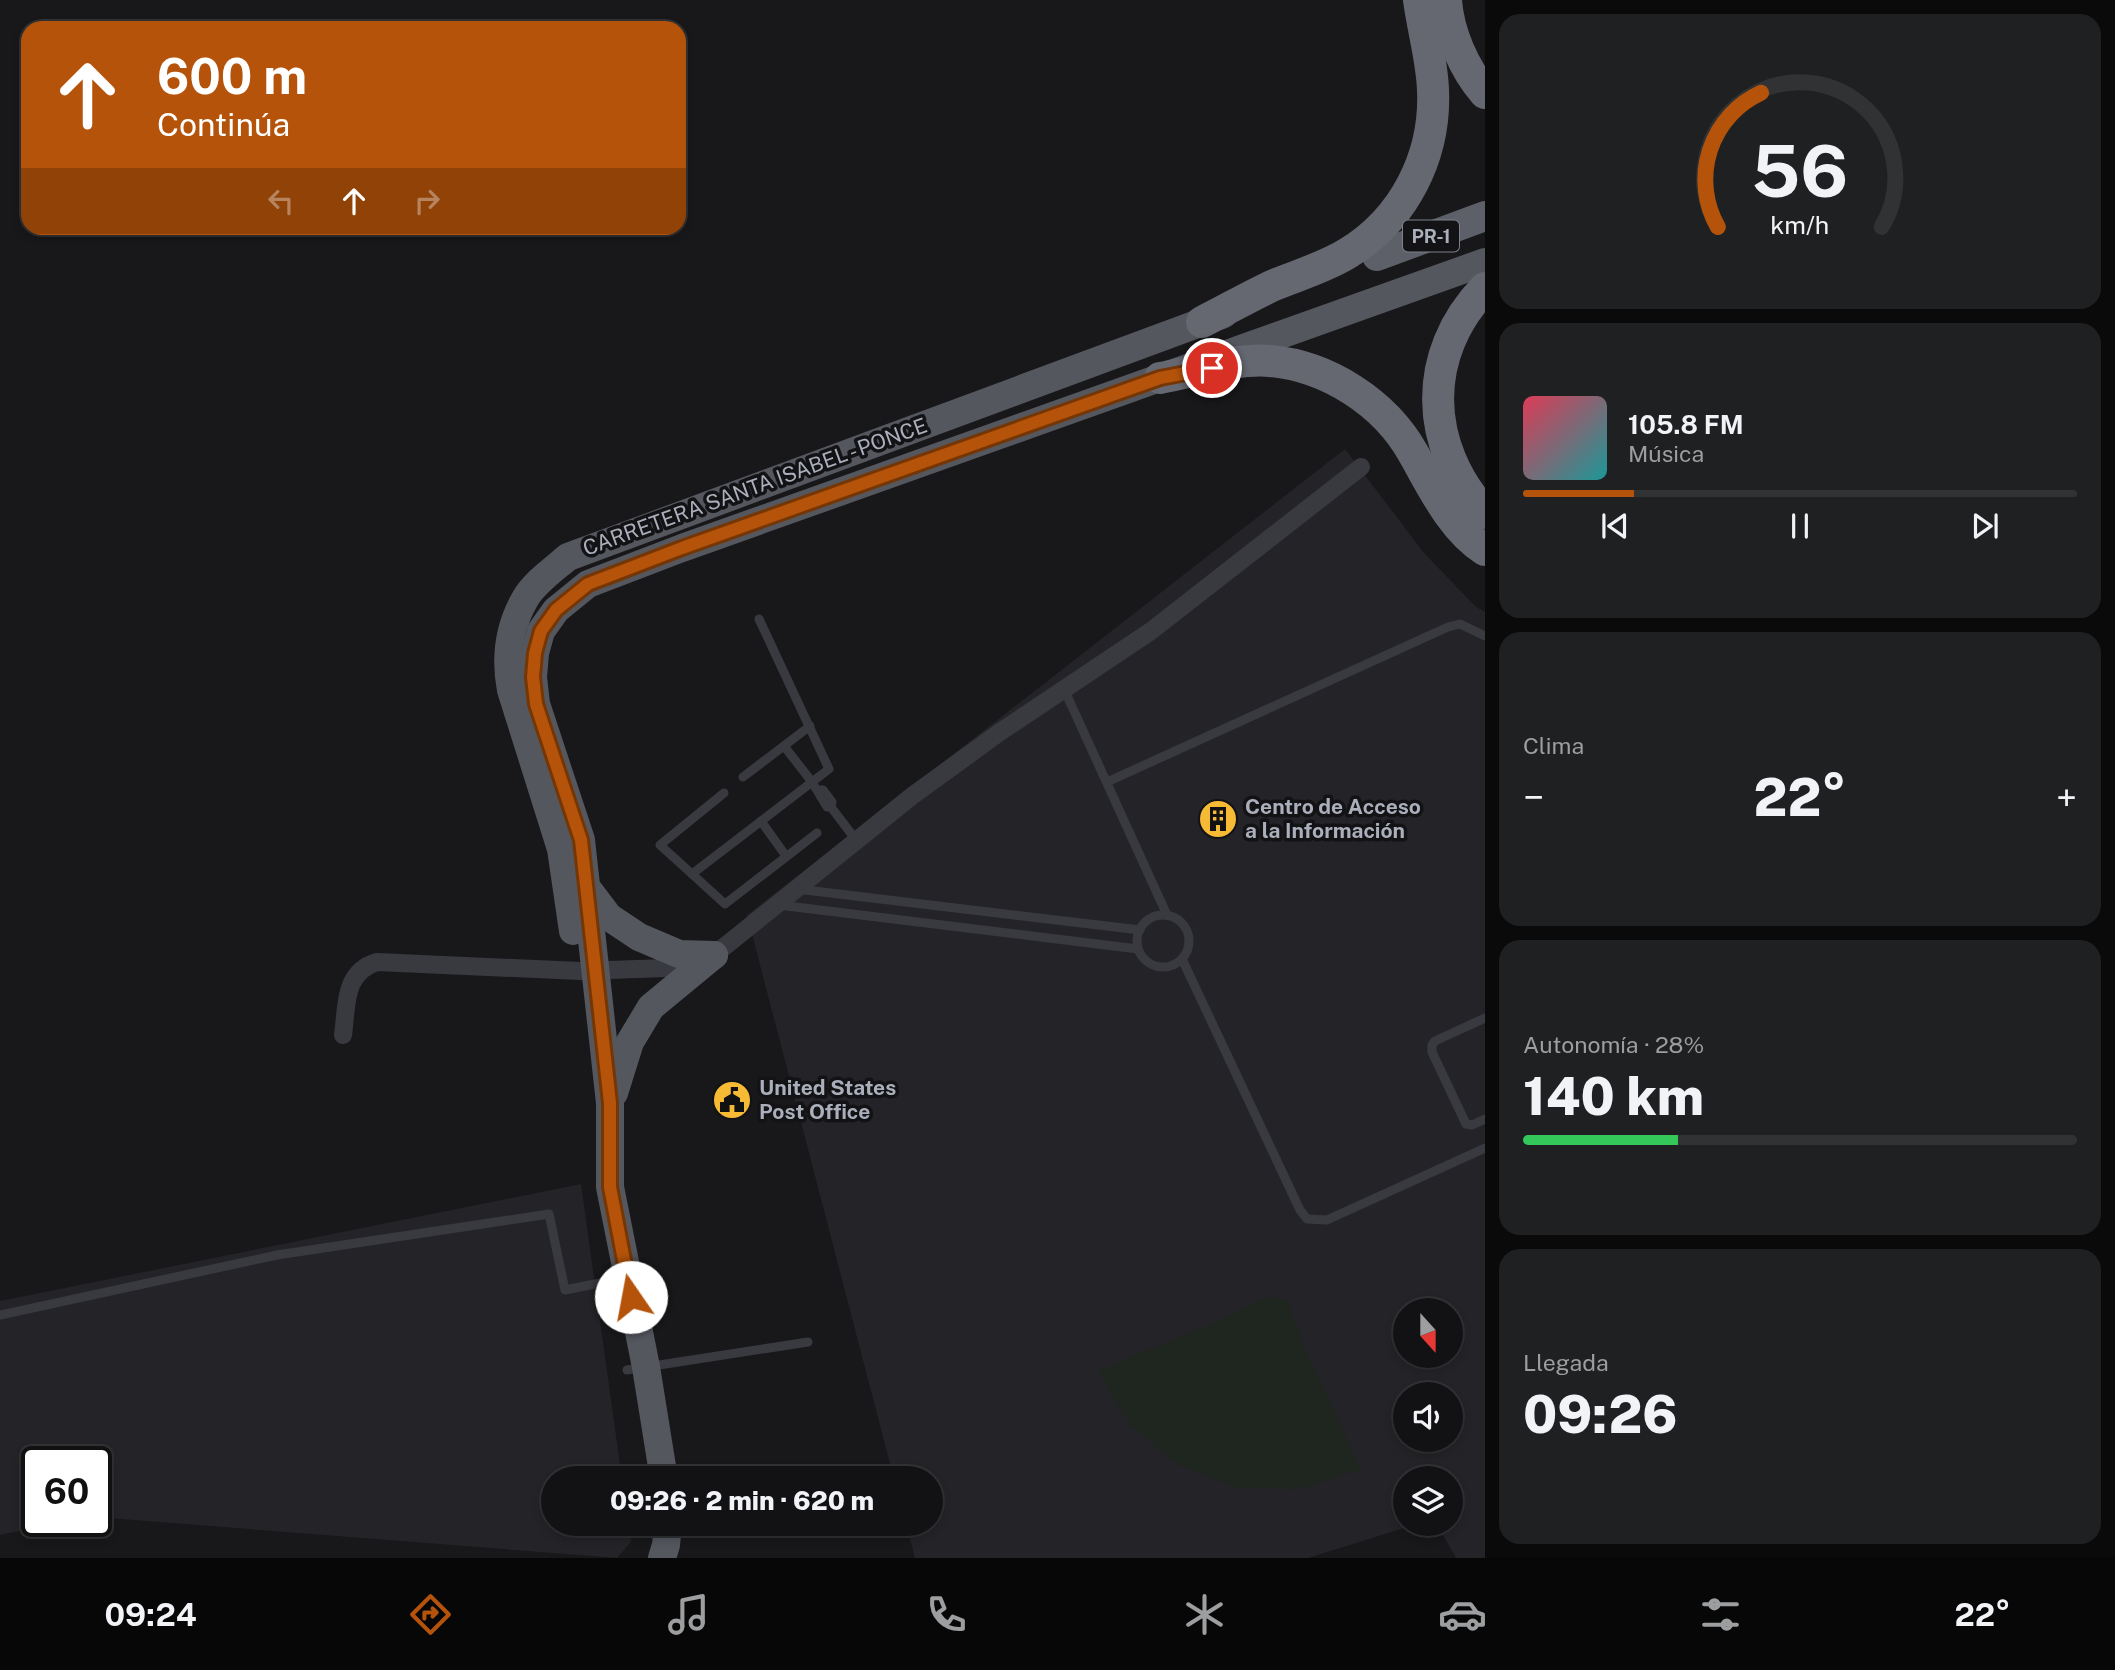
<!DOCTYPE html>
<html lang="es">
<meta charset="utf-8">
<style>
:root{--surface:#121214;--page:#1f2022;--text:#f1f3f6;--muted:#9c9ea0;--line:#313234;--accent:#b45309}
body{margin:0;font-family:"Public Sans",sans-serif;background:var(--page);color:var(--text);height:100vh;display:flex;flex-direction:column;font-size:26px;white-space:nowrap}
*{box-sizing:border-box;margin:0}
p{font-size:23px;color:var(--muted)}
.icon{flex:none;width:38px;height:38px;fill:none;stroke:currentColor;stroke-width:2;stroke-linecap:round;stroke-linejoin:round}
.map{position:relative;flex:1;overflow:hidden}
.panel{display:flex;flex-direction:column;gap:14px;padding:14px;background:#0a0a0b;width:630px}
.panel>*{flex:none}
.guide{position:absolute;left:21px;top:21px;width:665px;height:214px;border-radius:21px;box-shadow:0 4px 10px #0003,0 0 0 2px var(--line);background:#b45309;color:#fff;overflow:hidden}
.needle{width:46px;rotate:159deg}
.tools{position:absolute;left:1393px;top:1298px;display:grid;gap:14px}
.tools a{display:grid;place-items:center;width:70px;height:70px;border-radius:50%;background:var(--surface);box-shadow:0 4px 10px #0003,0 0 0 2px var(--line);font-size:35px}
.speed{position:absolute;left:21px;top:1446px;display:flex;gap:14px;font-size:35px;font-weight:700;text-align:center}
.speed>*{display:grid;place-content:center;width:91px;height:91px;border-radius:50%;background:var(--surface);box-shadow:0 4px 10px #0003,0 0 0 2px var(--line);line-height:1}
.speed .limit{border:4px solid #111;border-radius:10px;background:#fff;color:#111}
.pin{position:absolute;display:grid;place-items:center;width:60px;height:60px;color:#fff;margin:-30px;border:4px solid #fff;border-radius:50%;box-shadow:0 2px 7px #0007}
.me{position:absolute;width:77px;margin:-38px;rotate:348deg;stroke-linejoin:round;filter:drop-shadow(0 0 5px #0008)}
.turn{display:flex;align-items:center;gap:24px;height:147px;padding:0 21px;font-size:32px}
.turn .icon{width:91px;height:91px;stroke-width:2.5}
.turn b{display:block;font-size:49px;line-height:60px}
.lanes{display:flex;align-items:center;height:66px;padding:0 21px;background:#0003;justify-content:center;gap:35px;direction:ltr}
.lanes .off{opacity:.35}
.big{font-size:52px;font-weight:800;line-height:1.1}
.panel .widget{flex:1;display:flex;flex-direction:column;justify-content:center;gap:10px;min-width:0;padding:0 24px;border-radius:21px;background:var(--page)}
.panel .dial{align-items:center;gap:0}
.dial svg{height:182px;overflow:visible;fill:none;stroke:var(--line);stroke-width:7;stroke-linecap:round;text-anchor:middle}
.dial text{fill:var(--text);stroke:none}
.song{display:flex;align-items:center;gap:21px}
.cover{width:84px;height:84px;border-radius:10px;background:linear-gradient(135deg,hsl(350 70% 55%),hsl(180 70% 35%))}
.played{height:7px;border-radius:4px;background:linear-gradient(90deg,var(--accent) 20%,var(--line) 20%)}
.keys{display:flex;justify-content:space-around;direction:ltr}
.heat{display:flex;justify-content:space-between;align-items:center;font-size:38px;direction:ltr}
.charge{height:10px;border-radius:5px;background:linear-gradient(90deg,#34c759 28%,var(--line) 0)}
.trip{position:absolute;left:541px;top:1466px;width:402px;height:70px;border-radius:35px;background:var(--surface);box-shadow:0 4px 10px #0003,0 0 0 2px var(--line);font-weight:800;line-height:70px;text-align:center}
.menu{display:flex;height:112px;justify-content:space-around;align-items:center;background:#070708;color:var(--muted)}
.menu .icon{width:49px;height:49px}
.menu .on{color:var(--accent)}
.menu b{font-size:32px;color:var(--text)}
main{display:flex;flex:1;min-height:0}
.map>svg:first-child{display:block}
</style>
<main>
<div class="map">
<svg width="1485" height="1558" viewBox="0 0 1485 1558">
<rect width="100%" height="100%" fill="#18181b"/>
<!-- built -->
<g fill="#242428" fill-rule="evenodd">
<path d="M1345,449L1424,553L1476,607L1485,612V1558H1456L1437,1524H1451V1479H1405V1524H1417L1308,1558H915L906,1524H931V1479H894L747,915ZM1405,1311H1451V1356H1405ZM1405,1395H1451V1440H1405Z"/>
<polygon points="581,1184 622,1479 553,1479 553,1524 628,1524 631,1542 617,1558 96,1517 96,1461 37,1461 37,1521 66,1521 0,1535 0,1301"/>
</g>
<!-- green -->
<polygon fill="#1e261f" points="1271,1296 1288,1302 1305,1349 1361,1469 1300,1489 1237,1488 1178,1465 1130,1425 1098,1371 1220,1320"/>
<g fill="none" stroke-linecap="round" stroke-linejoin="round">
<!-- service -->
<g stroke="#393a40" stroke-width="9">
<polyline points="759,619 829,769 812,782 784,746"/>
<polyline points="1064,689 1167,915"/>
<polyline points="743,777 810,726"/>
<polyline points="1107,782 1448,627 1460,624 1485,636"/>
<polyline points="818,790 823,790 832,802 831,807 856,840"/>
<polyline points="761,821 786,856"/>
<polyline points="817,833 725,904 692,874 812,782 827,807 831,807"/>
<polyline points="692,874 660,845 724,793"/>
<polyline points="797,889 1140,930"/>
<polyline points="779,905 1138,949"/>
<circle cx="1163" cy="941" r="26"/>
<polyline points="1182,959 1300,1210 1307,1219 1327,1220 1485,1148"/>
<polyline points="1485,1018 1435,1041 1432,1045 1432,1052 1466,1124 1472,1125 1485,1119"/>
<polyline points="0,1315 277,1255 549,1214 565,1290 610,1281"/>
<polyline points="627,1370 808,1342"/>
</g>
<!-- minor -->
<path stroke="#393a40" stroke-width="18" d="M343,1035C347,1007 343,972 377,962L580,971L666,968L714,955L912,796L1000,732L1151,631L1361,467"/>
<!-- primary -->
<g stroke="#55575f" stroke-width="28">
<polyline points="587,888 609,917 639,937 679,954 714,955"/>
<path d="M573,931L561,849L511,690C505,659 509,627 525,599C534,583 554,569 568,557L1224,314"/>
<polyline points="614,1093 630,1042 651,1007 714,955"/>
<polyline points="664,1479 646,1367 610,1187 610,1103 581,840 536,704 533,677 535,653 541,631 556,610 588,584 682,548 1485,262"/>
<polyline points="662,1558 666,1545 668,1524"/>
</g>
<!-- trunk -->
<polyline stroke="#5d6068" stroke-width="30" points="1377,256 1485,216"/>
<!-- motorway -->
<g stroke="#656871" stroke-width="32">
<path d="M1446,0C1448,32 1464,69 1485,93"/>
<path d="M1485,288C1421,354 1424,446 1485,513"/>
<path d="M1202,322C1226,310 1250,296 1274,285C1298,275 1326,267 1348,253C1404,219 1436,156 1433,90C1432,60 1423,30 1419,0"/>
<path d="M1160,378C1193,372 1237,358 1270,361C1328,366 1385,403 1413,453C1432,486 1451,528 1485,550"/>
</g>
</g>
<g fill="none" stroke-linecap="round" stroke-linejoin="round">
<defs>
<polyline id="route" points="631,1297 610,1187 610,1103 581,840 536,704 533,677 535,653 541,631 556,610 588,584 682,548 1160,378 1212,368"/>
</defs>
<!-- route casing -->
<use href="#route" stroke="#753606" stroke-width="18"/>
<!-- route -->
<use href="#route" stroke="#b45309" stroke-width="12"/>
</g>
<!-- icons -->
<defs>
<symbol id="building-disc" viewBox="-11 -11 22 22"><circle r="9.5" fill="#f7ba34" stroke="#131316"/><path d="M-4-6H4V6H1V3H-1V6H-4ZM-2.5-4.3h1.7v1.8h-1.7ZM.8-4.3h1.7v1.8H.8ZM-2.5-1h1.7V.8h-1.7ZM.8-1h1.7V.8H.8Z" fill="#111"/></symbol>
<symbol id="civic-disc" viewBox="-11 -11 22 22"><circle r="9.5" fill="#f7ba34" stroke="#131316"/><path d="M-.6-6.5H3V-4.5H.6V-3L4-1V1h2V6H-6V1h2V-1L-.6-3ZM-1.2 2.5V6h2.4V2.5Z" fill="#111"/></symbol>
</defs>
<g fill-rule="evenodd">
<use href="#building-disc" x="1196" y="797" width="44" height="44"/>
<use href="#civic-disc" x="710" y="1078" width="44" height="44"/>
</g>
<g text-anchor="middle" stroke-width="7" stroke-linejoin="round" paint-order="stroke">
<!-- shield labels -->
<rect fill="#131316" stroke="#7d808a" stroke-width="2" x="1403" y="220.5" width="56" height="31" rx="5"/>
<g font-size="19" font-weight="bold" fill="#aaafbb">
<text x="1431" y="243">PR-1</text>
</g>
<!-- street labels -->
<g font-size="21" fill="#aaafbb" stroke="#131316">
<text transform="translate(755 487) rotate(-20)" y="7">CARRETERA SANTA ISABEL - PONCE</text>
</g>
<!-- poi labels -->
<g font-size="21" font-weight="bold" fill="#aaafbb" stroke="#131316" text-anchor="start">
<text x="1245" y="814">Centro de Acceso<tspan x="1245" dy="24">a la Información</tspan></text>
<text x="759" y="1095">United States<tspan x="759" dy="24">Post Office</tspan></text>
</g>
</g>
</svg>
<div class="tools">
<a><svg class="needle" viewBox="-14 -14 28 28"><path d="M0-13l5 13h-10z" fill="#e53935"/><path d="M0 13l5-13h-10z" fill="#9c9ea0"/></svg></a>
<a><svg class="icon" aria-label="sound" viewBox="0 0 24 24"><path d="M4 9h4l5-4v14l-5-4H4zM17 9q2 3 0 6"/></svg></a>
<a><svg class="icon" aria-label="layers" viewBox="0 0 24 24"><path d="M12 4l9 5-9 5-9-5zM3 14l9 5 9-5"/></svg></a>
</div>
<div class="speed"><div class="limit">60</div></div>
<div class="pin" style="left:1212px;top:368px;background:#d93025"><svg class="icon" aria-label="arrive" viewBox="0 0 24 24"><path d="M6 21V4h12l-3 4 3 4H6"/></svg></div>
<svg class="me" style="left:631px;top:1297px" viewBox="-20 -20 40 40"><circle r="19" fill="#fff"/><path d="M0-13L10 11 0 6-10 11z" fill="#b45309"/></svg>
<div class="trip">09:26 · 2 min · 620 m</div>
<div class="guide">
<div class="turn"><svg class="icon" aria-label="ahead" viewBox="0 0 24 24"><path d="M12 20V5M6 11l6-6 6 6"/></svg><div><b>600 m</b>Continúa</div></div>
<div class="lanes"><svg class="icon off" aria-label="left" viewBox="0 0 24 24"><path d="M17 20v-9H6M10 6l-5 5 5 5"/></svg><svg class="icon" aria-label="ahead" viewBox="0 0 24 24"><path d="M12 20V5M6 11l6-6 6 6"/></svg><svg class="icon off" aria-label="right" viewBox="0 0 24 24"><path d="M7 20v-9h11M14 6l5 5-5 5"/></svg></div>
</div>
</div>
<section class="panel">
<div class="widget dial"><svg viewBox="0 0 100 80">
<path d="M14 69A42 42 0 1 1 86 69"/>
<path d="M14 69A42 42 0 0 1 33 10" stroke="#b45309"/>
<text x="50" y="56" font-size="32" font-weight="700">56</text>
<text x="50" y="72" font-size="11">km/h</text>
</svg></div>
<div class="widget">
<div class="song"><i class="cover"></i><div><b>105.8 FM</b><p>Música</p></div></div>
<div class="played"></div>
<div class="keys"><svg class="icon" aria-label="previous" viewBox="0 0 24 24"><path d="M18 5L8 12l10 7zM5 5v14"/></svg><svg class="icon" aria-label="pause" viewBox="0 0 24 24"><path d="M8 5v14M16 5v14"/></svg><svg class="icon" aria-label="next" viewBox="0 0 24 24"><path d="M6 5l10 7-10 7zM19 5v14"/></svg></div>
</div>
<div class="widget"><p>Clima</p>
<div class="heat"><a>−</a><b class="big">22°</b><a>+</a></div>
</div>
<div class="widget"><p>Autonomía · 28%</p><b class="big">140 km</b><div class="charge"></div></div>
<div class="widget"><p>Llegada</p><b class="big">09:26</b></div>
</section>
</main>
<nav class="menu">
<b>09:24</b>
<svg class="icon on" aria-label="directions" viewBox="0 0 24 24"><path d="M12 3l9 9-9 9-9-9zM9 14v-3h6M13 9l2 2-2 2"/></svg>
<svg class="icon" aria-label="music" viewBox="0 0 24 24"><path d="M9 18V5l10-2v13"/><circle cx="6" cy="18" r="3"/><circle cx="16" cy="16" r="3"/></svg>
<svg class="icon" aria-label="phone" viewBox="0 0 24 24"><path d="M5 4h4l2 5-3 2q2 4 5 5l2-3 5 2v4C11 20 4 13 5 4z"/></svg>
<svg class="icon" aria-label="climate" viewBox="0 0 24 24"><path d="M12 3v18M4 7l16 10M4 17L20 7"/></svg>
<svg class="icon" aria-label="car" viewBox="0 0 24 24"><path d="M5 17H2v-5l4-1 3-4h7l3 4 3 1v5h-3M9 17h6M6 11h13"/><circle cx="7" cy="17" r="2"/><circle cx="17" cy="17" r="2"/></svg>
<svg class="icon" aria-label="filters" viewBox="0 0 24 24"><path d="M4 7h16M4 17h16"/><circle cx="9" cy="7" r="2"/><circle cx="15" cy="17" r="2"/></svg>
<b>22°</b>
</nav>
